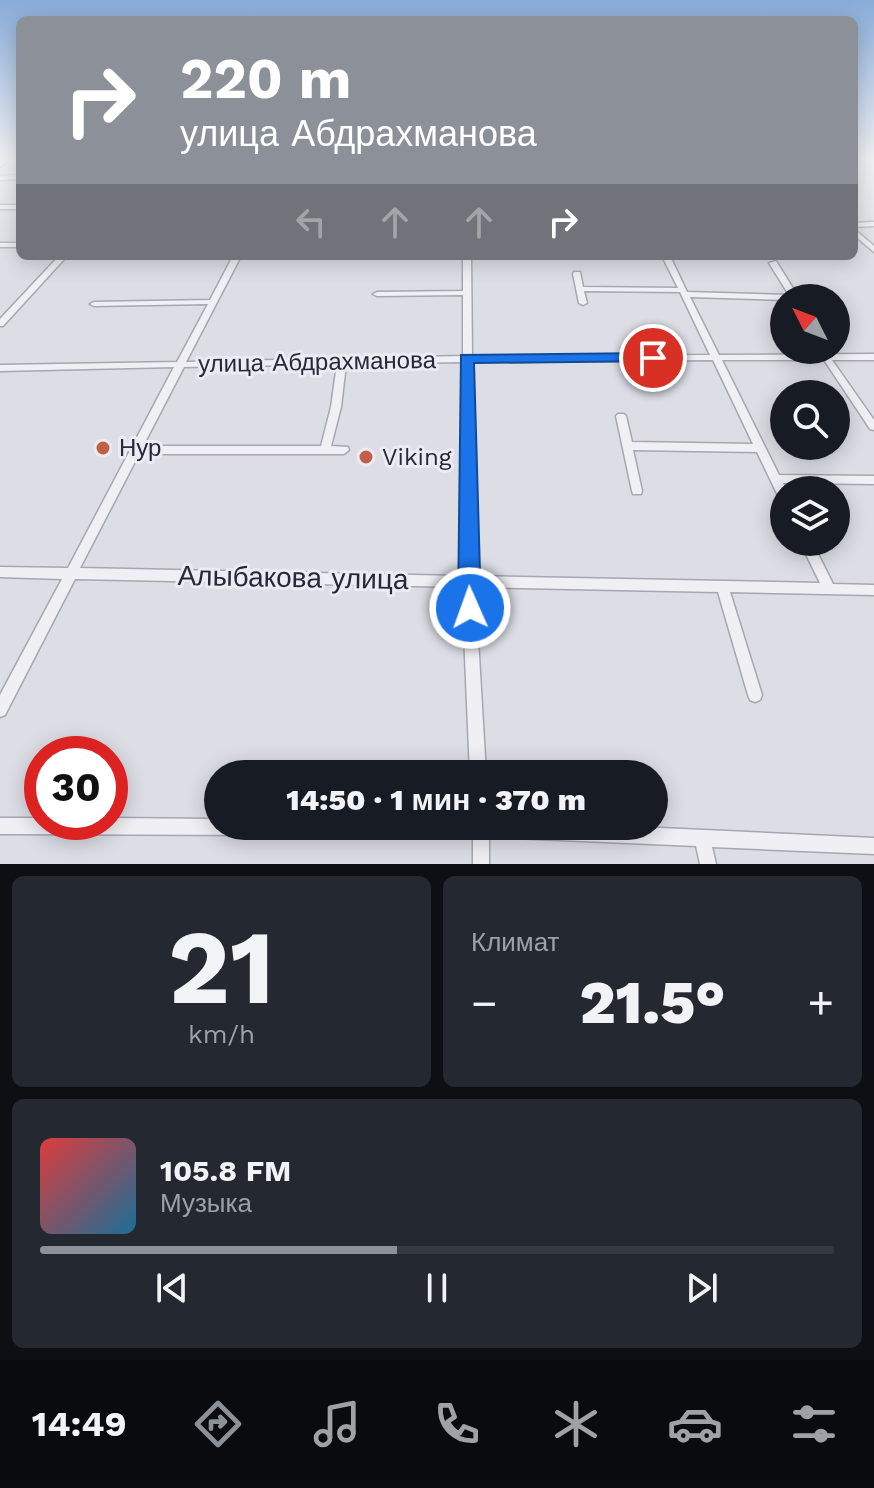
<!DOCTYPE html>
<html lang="ru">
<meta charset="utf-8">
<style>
:root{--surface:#171b24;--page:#242831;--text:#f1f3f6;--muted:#9ea1a6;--line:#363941;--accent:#8c9099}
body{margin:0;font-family:"Work Sans",sans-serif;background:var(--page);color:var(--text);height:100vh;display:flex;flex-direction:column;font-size:30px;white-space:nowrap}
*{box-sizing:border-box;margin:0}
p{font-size:26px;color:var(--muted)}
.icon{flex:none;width:44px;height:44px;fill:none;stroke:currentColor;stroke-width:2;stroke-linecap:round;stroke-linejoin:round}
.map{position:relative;height:864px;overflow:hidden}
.panel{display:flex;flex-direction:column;gap:12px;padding:12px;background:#0d0f14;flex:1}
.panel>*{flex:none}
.top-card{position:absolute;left:16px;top:16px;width:842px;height:244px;border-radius:12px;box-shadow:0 4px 20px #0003;background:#8c9099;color:#fff;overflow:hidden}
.needle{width:52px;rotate:312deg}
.tools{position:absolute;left:770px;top:284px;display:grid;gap:16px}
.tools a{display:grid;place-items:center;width:80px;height:80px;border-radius:50%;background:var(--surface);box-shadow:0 4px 20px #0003;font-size:40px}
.speed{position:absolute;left:24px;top:736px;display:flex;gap:16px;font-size:40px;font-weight:700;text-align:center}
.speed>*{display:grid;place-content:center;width:104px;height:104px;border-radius:50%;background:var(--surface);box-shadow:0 4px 20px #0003;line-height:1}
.speed .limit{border:12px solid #d22;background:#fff;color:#111}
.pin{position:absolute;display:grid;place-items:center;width:68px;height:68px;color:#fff;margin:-34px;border:4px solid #fff;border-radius:50%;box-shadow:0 2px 8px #0007}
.me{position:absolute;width:88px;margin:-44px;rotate:358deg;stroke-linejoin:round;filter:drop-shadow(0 0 6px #0008)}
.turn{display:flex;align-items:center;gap:28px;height:168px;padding:0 32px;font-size:36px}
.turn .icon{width:104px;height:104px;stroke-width:2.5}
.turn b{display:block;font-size:56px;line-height:68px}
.lanes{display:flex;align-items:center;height:76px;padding:0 32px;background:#0003;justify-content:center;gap:40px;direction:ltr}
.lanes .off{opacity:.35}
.big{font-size:60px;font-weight:800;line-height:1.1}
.panel .card{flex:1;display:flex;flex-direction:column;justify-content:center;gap:12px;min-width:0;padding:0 28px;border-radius:12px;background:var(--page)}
.panel .dial{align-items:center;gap:0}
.dial b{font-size:104px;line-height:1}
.song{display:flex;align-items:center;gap:24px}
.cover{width:96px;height:96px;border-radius:12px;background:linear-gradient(135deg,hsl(0 70% 55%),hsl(200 70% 35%))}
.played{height:8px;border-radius:4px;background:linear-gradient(90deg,var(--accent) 45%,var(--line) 45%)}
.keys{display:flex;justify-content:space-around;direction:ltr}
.heat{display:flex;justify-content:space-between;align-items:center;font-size:44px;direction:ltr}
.panel .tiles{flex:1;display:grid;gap:12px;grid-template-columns:1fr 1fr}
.card:last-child{grid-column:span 2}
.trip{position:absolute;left:204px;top:760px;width:464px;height:80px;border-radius:40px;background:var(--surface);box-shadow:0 4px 20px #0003;font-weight:800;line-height:80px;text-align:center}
.menu{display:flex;height:128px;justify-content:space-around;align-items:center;background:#090b0e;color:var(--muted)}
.menu .icon{width:56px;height:56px}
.menu .current{color:var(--accent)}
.menu b{font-size:36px;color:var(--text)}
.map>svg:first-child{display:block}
</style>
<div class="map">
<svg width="874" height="864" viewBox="0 0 874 864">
<rect width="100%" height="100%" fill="#dcdde5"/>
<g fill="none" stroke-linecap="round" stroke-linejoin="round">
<defs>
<g id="minor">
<polygon points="5,158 12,158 0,167 0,162"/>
<polygon points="20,175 20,179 0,180 0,176"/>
<rect x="0" y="205" width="20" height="4"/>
<polygon points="874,222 874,226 854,227 854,223"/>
<polygon points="854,229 874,246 874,252 854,235"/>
<rect x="0" y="243" width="20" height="4"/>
<polygon points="59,256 67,256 3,326 0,326 0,319"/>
<path d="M233,256H241L186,362L463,356V295L377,296L373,294L377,292L463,291V256H471L472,356L710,355L680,292L584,291L587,303L583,305L579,303L573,274L574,272H580L583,287L678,288L662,256H670L687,292L789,295L769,263L776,261L799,298H784V300L690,297L719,355L874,354V360H832L874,420V430L870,429L824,360H722L779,475L874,476V484L783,483L786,490H784V501L780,500L757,452L633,450L642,491L641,494H633L632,491L616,416L618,414H624L626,416L632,442L753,444L713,360L472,362L474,576L820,583L800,542H812L833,584L874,585V595L730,592L762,695L760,700L755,702L750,700L748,695L718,592L475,587L486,774H470L462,587L75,579L5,715L0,717V695L62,579L0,577V567L68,568L174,367L0,371V365L177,362L208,304L94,306L90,304L94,302L210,300ZM463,362L462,576L80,568L139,454H344L349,450L348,447L331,446L341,407L346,364ZM337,364L331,407L321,446H143L184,367Z"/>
<polygon points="0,818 42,818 42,822 110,822 110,818 218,819 218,826 617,826 874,838 874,854 712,847 716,864 700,864 696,846 489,837 489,864 473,864 473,836 0,834"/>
</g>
</defs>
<!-- minor casing -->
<use href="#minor" stroke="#a6a7b2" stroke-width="3"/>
<!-- minor -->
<use href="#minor" fill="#efeff4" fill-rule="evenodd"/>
</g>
<!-- sky -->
<linearGradient id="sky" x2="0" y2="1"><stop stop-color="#88acd9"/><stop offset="0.57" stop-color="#eff0f3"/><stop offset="1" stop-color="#eff0f3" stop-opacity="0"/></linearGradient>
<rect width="874" height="279" fill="url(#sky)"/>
<!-- route -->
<polygon fill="#1a73e8" stroke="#114b97" stroke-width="2" points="653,353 659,354 659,361 474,363 481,608 478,615 470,618 462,615 458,608 461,355"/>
<!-- markers -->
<g fill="#c35e49" stroke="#ebecf3" stroke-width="3">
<circle cx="103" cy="448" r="8"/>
<circle cx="366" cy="457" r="8"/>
</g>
<g text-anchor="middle" stroke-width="6" stroke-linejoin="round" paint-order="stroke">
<!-- street labels -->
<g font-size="24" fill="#27283a" stroke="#ebecf3">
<text transform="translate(317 362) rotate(-1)" y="8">улица Абдрахманова</text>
</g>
<!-- poi labels -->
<g font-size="24" fill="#27283a" stroke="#ebecf3" text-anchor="start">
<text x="119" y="456">Нур</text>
<text x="382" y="465">Viking</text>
</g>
<!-- near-street labels -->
<g font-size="28" fill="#27283a" stroke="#ebecf3">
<text transform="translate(293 577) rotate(1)" y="10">Алыбакова улица</text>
</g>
</g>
</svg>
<div class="tools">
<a><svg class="needle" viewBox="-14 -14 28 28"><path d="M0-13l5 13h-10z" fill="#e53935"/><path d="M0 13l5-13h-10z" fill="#9ea1a6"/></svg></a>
<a><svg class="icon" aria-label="search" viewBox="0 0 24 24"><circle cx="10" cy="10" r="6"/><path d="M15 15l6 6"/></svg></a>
<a><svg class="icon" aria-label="layers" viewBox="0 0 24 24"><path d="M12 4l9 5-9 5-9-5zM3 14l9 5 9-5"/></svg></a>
</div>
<div class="speed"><div class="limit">30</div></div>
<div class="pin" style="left:653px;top:358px;background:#d93025"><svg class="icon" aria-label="arrive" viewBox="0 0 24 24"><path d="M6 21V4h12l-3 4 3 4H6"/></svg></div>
<svg class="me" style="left:470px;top:608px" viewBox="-20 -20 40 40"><circle r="17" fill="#1a73e8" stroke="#fff" stroke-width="3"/><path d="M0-11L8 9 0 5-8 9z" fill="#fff"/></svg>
<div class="trip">14:50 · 1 мин · 370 m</div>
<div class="top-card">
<div class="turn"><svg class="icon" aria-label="right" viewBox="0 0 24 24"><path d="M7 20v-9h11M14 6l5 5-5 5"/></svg><div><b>220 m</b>улица Абдрахманова</div></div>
<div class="lanes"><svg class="icon off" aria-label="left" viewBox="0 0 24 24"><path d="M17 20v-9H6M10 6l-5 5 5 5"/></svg><svg class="icon off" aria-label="ahead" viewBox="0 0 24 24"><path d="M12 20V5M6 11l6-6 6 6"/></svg><svg class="icon off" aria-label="ahead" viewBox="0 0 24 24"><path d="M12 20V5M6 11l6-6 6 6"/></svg><svg class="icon" aria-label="right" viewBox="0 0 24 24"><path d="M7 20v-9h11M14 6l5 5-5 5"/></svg></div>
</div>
</div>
<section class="panel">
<div class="tiles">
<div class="card dial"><b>21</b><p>km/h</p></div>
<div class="card"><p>Климат</p>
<div class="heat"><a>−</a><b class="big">21.5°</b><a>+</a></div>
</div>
<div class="card">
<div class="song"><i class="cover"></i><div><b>105.8 FM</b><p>Музыка</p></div></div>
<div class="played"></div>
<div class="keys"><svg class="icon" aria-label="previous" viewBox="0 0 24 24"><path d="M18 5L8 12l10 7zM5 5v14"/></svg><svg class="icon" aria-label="pause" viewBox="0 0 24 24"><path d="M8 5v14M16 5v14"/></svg><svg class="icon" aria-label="next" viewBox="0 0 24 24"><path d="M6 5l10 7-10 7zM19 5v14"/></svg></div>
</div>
</div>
</section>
<nav class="menu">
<b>14:49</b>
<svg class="icon current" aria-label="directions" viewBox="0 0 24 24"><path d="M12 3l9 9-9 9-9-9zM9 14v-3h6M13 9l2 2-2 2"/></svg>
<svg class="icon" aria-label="music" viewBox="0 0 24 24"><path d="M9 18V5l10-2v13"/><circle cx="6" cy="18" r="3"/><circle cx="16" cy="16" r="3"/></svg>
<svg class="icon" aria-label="phone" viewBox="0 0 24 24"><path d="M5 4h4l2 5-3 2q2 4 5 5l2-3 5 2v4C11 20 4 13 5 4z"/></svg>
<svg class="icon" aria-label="climate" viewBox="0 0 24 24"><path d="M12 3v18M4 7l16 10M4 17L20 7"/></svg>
<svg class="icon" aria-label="car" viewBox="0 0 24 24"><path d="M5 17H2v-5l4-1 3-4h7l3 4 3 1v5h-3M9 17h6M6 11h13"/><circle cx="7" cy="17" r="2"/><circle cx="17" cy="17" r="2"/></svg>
<svg class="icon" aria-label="filters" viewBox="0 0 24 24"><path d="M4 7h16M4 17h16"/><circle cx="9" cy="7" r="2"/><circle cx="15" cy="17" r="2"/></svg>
</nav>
